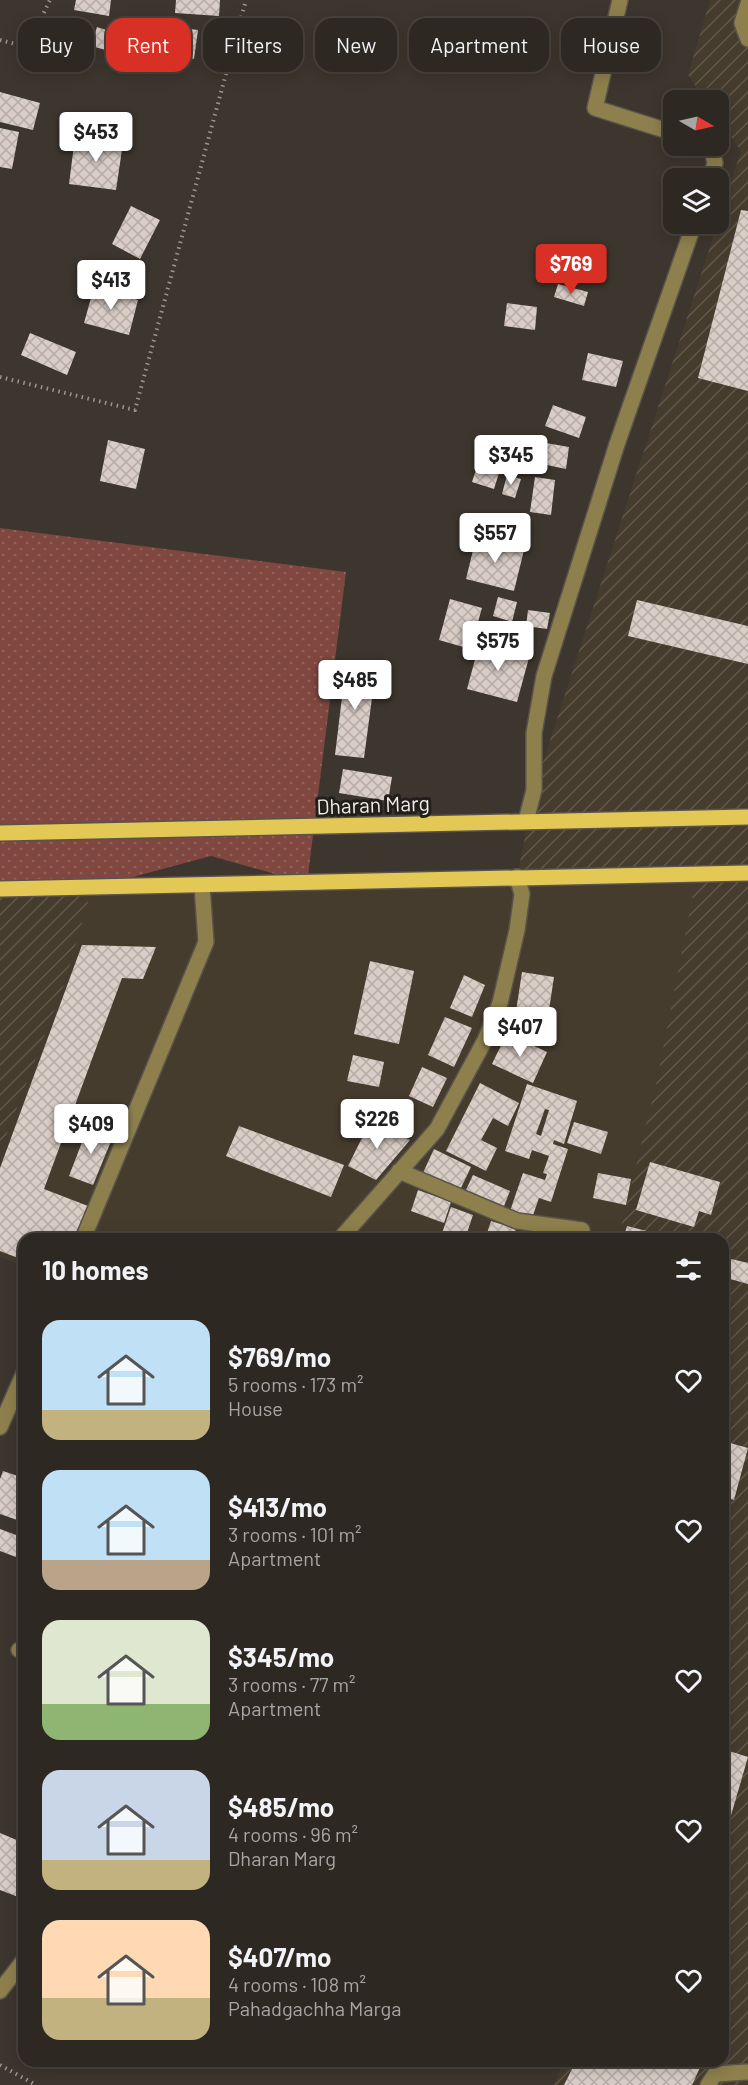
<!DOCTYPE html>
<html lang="en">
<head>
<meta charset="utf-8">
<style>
  body { margin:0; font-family:Barlow,sans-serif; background:#3a342f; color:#f1f3f6; height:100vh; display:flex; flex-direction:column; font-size:22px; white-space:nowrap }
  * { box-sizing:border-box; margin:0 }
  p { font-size:20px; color:#a7a6a5 }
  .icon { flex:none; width:33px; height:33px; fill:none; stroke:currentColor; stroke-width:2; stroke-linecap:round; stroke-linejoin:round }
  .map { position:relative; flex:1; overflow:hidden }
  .panel { position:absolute; left:18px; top:1233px; width:711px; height:834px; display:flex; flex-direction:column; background:#2e2822; border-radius:18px; box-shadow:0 3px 15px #0003,0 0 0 2px #494440 }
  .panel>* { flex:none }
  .hud { position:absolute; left:18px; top:18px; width:712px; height:54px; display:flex; gap:12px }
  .needle { width:39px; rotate:99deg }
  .fabs { position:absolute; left:663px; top:90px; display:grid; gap:12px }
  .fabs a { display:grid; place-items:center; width:66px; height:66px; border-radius:12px; background:#2e2822; box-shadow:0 3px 15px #0003,0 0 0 2px #494440; font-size:30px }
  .price { position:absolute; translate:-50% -51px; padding:0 14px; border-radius:6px; background:#fff; color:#222; font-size:20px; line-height:39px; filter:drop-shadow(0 2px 3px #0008) }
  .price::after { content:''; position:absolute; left:50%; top:36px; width:18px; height:14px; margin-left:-9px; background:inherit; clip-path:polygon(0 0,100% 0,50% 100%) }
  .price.current { background:#d93025; color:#fff }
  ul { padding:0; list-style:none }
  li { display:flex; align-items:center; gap:18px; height:150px; padding:0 24px }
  li span { display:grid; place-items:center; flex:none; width:168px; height:120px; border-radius:18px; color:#555 }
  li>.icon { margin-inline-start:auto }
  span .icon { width:72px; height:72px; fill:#fffc; stroke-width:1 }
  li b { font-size:26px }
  h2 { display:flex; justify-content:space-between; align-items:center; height:72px; padding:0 24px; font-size:26px }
  .tag { padding:0 21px; border-radius:18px; background:#2e2822; box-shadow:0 3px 15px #0003,0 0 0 2px #494440; font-size:21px; line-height:54px }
  .tag.current { background:#d93025; color:#fff }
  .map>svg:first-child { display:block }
  .built { fill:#463c2e }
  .industrial { fill:url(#industrial-furrows) }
  .grass { fill:url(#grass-dots) }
  .building { fill:url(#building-cross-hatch); fill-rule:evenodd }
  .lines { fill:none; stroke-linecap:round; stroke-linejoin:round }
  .minor-casing { stroke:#59534b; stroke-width:18 }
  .major-casing { stroke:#59534b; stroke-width:18 }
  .path { stroke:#9b958f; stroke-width:4; stroke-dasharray:1.5 4.5; stroke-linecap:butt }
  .minor { stroke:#8d804d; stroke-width:15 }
  .major { stroke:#e4c856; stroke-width:15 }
  .labels { text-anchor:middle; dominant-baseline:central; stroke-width:6; stroke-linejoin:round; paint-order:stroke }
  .street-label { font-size:21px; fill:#efebe6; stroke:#211e1b }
</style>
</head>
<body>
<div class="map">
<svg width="748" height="2085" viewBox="0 0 748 2085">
  <defs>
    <pattern id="industrial-furrows" width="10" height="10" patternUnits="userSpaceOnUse" patternTransform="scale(1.5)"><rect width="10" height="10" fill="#463c2e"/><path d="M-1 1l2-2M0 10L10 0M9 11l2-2" fill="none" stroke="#61584c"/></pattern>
    <pattern id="grass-dots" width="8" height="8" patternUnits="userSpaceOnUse" patternTransform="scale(1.5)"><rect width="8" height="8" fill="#7f4740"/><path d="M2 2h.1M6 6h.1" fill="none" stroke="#91625c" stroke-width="1.8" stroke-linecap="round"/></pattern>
    <pattern id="building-cross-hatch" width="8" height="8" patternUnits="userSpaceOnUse" patternTransform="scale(1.5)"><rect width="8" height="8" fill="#d9cdc6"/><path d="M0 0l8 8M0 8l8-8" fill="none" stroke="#b5aba6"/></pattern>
  </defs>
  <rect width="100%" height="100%" fill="#3d362e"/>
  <path class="built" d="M698,874l-41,206 -39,159h-594v27l-24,-9v-105l65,-170 27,-94z"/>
  <path class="industrial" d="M710,0h38v2085h-194l9,-24h160v-822h-105l39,-159 40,-206 -180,3 17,-87 207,-639 -22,-31 -1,-20h-13l-17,-25z
    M92,888l-27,94 -65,170v-263z"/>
  <path class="grass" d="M0,528l346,44 -39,311 -96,-27 -119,32 -92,1z"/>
  <path class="building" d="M76,0h35l-2,16 -35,-6z
    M176,0h44l-1,16 -44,-3z
    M60,19l30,7 -10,37 -30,-8z
    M150,24l48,6 -4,29 -48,-6z
    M97,27l25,8 -5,18 -26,-7z
    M0,92l40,11 -7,27 -33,-8z
    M0,128l19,4 -7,37 -12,-2z
    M75,137l48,6 -7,47 -47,-6z
    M131,206l29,14 -20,39 -28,-15z
    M741,210l7,1v180l-50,-13z
    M568,245l27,8 -7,21 -26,-9z
    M558,284l30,8 -4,14 -30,-9z
    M94,287l44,13 -9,35 -45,-12z
    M507,303l30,4 -2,23 -31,-4z
    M30,333l46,19 -9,23 -46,-20z
    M588,353l35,8 -7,26 -34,-7z
    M553,405l33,12 -7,21 -34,-12z
    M108,440l37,9 -9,40 -36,-8z
    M546,443l23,4 -3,22 -24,-5z
    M483,448l22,6 -11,35 -22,-7z
    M507,475l14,4 -6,19 -13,-4z
    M535,477l20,3 -4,35 -21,-3z
    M476,538l48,12 -10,41 -48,-12z
    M498,597l19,5 -5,20 -19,-6z
    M450,599l32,9 -12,41 -31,-9z
    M637,600l111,26v38l-120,-28z
    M528,610l22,3 -3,16 -21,-3z
    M480,641l50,13 -13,48 -50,-13z
    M346,664l30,4 -12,90 -29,-3z
    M343,769l49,8 -4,24 -49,-8z
    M82,945l74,2 -13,32 -21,-1 -78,211 44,17 -12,33h-38l-12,-4 -8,23 -18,-7v-83z
    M370,961l44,10 -15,73 -45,-10z
    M522,972l32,5 -9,59 -32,-5z
    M464,975l21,10 -13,32 -22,-9z
    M445,1017l27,11 -18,39 -26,-12z
    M507,1033l40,19 -14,31 -41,-19z
    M353,1055l31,7 -5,25 -32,-6z
    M422,1067l25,11 -14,29 -24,-11z
    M480,1083l39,20 -11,23 -15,-8 -12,22 16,8 -11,23 -40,-20z
    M527,1084l50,17 -13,43 -10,-4 -1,4 15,5 -17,53 -12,-4 -7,20 -22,-7 13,-38 22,7 2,-6 -4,-1 6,-17 -17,-6 -3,9 -24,-8zM545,1109l4,1 -8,26 -5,-2z
    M371,1120l39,20 -34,40 -28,-14z
    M574,1122l34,10 -7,22 -34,-11z
    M89,1124l25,10 -21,51 -24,-9z
    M239,1126l105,39 -13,32 -105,-41z
    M434,1149l37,18 -12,25 -37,-17z
    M650,1162l70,20 -9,33 -12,-4 -5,16 -58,-17z
    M598,1173l33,6 -5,26 -33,-7z
    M473,1175l37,16 -8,20 -38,-17z
    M418,1190l33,12 -7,21 -33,-12z
    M451,1207l22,8 -8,24h-25z
    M491,1221l25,8 -4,10h-27z
    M627,1226l47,12v1h-51z
    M723,1257l25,6v21l-25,-7z
    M723,1441l25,7 -14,52 -11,-3z
    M3,1471l21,7 -1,44 -23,-8v-35z
    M0,1529l24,9v22l-24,-9z
    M723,1749l25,8 -18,62 -7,-3z
    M0,1833l24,10v47l-3,8 -21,-8z
    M576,2061h127l-11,24h-128z"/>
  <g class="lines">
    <g class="minor-casing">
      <path id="minor" d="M620,0l-25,108 79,25
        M748,4l-6,19 6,16
        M710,178l5,-15 -4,-17
        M526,821l8,-31v-57l10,-57 73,-232 77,-220
        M399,1171l118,50 65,9
        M83,1239l123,-297 -4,-56
        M340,1239l97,-110 48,-89 15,-37 17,-73 5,-36 -5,-17
        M0,1427l24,-54
        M19,1650l5,2
        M0,1991l24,-31
        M708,2085l7,-11 33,-2"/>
    </g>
    <g class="major-casing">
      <path id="major" d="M0,833l748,-16
        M0,889l748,-16"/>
    </g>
    <path class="path" d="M0,40l27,7 23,-47
      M0,377l135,33 111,-410
      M0,2065l36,20"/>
    <use href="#minor" class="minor"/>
    <use href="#major" class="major"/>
  </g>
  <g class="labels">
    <g class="street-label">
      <text transform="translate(373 804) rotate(-2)">Dharan Marg</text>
    </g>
  </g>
</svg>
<div class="fabs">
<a><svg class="needle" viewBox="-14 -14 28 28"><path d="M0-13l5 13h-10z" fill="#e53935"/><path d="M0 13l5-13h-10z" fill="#a7a6a5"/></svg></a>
<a><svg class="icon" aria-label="layers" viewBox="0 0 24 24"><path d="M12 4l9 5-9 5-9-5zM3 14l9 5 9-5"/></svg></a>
</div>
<b class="price" style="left:96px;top:163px">$453</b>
<b class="price current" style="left:571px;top:295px">$769</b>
<b class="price" style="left:111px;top:311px">$413</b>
<b class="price" style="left:511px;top:486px">$345</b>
<b class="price" style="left:495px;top:564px">$557</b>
<b class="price" style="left:498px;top:672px">$575</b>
<b class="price" style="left:355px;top:711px">$485</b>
<b class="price" style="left:520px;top:1058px">$407</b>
<b class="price" style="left:377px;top:1150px">$226</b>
<b class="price" style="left:91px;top:1155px">$409</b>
<div class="hud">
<a class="tag">Buy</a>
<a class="tag current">Rent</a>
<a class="tag">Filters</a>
<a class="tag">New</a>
<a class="tag">Apartment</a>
<a class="tag">House</a>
</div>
<section class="panel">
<h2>10 homes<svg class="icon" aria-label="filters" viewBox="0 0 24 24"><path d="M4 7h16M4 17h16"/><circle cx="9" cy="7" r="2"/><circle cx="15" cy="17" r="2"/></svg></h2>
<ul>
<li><span style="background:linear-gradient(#bfe0f5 75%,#c2b280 0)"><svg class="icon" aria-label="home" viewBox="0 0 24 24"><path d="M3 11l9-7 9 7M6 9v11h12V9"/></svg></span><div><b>$769/mo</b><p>5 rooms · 173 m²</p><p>House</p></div><svg class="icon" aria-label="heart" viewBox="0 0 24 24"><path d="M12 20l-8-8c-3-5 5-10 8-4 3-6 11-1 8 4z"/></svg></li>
<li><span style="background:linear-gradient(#bfe0f5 75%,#b9a48a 0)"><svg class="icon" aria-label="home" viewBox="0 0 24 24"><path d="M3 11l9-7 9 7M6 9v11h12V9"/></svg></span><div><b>$413/mo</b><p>3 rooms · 101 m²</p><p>Apartment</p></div><svg class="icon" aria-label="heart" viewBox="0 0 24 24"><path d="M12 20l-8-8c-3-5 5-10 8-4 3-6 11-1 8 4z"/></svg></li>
<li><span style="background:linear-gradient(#dfe7d0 70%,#8fb573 0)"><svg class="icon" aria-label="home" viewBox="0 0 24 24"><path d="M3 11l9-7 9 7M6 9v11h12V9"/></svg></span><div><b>$345/mo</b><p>3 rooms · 77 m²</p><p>Apartment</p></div><svg class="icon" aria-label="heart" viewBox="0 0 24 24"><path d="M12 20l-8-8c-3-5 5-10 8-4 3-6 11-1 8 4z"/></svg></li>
<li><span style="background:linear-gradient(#c9d6e8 75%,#c2b280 0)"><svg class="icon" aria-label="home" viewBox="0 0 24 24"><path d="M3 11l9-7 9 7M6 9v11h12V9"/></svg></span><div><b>$485/mo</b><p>4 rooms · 96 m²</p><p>Dharan Marg</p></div><svg class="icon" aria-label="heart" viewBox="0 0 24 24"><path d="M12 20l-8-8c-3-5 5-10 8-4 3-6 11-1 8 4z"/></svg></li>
<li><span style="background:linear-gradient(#ffd9b3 65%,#c2b280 0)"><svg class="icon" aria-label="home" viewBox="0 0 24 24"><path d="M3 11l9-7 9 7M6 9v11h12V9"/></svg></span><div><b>$407/mo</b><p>4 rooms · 108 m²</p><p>Pahadgachha Marga</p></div><svg class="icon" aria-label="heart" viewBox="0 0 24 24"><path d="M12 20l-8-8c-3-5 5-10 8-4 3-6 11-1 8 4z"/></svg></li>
</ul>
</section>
</div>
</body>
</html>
